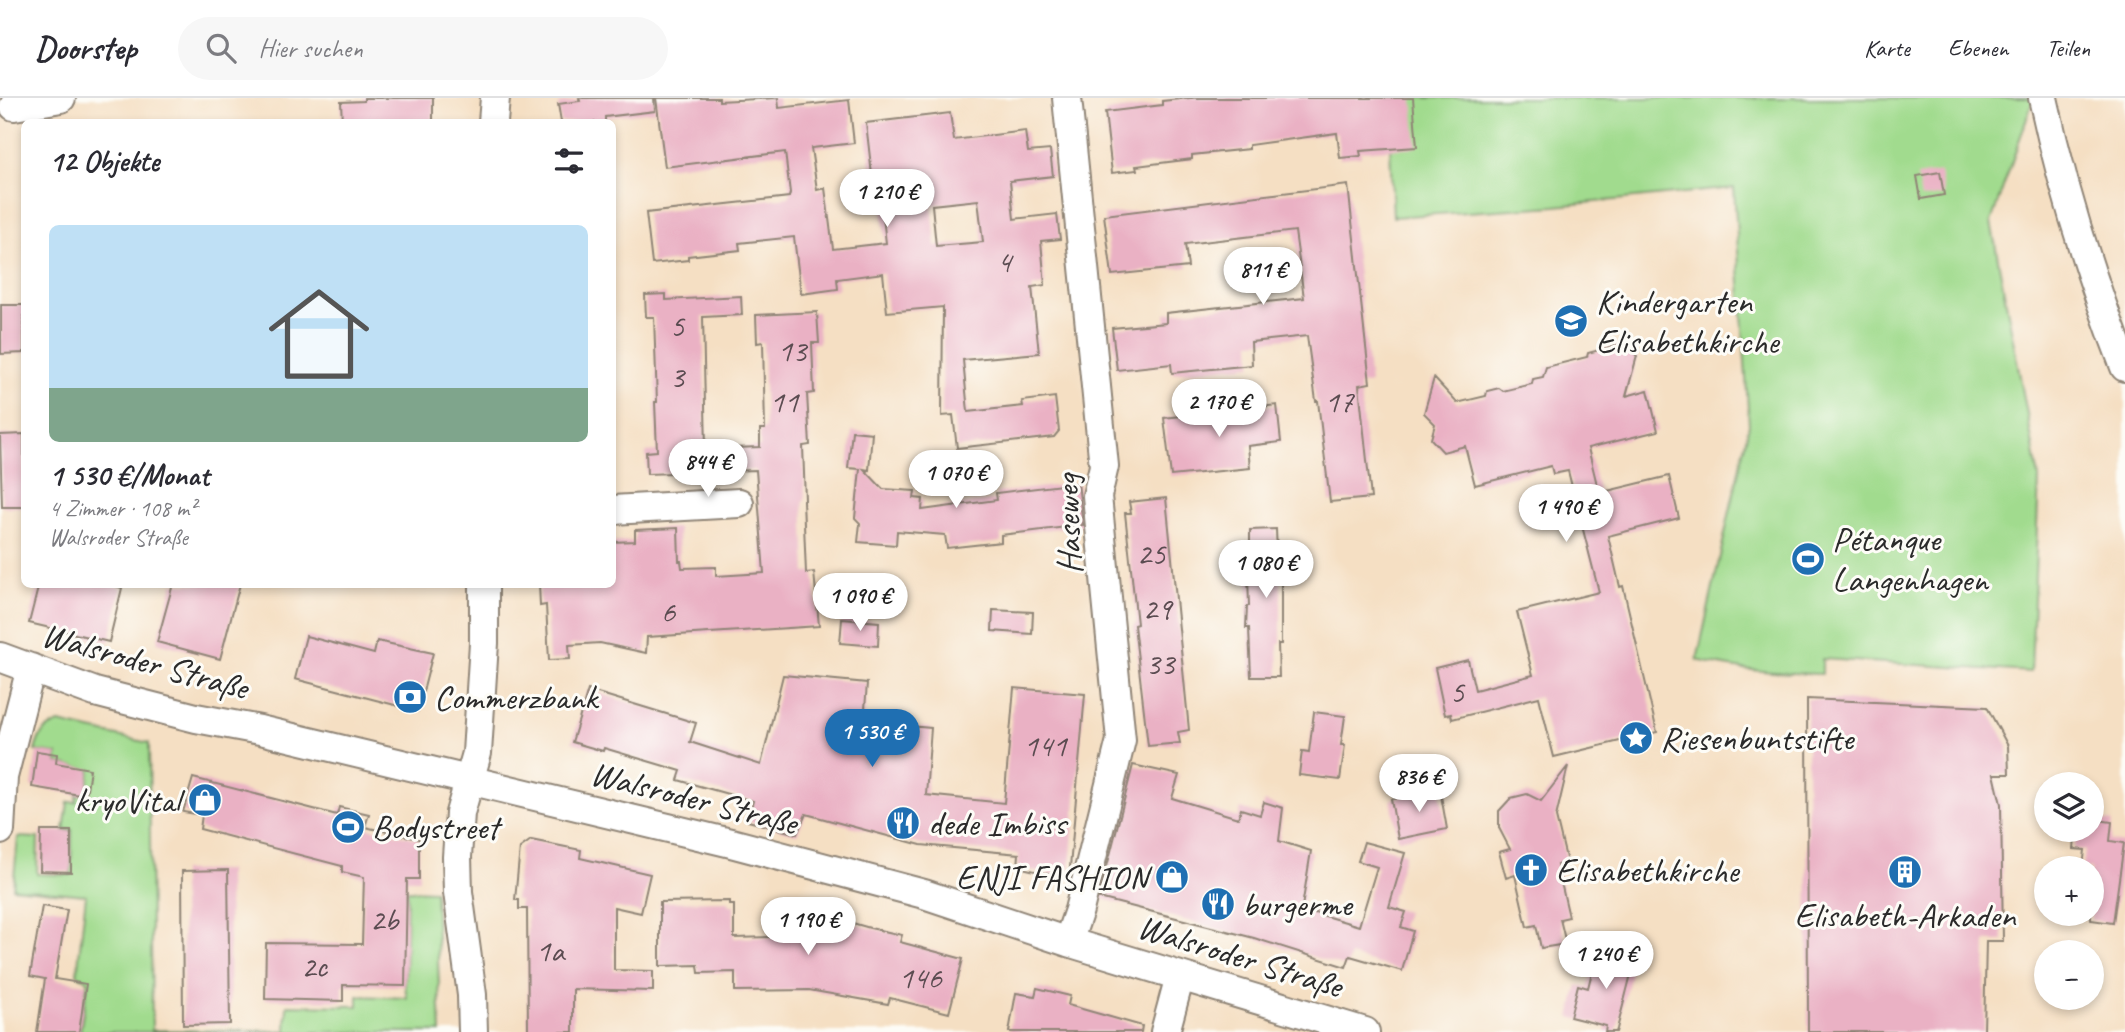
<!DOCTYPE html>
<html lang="de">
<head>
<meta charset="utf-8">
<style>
  body { margin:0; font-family:Caveat,sans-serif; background:#f7f7f7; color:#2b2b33; height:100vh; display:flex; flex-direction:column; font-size:26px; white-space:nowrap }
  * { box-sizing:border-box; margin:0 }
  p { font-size:23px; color:#7c7c81 }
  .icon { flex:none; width:38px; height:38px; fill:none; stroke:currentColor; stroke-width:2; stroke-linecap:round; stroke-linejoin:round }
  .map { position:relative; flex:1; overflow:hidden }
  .panel { position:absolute; left:21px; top:21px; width:595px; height:469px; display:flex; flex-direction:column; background:#fff; border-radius:10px; box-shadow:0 4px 10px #0003 }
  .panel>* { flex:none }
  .buttons { position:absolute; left:2034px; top:674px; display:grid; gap:14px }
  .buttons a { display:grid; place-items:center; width:70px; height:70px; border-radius:50%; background:#fff; box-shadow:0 4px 10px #0003; font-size:35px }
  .price { position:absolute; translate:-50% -60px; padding:0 16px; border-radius:24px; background:#fff; color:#222; font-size:23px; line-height:46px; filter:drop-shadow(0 2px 4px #0008) }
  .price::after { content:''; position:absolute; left:50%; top:42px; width:21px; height:16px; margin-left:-10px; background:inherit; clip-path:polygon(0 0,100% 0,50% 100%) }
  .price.active { background:#1f6fb2; color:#fff }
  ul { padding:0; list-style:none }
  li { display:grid; align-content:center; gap:14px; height:371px; padding:0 28px }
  li span { display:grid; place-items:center; height:217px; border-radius:10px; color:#555 }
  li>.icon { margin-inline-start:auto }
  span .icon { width:126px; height:126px; fill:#fffc; stroke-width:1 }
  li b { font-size:30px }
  h2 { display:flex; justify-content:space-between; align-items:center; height:84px; padding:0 28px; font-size:30px }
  header { display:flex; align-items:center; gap:42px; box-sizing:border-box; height:98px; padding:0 35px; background:#fff; border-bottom:2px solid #e1e1e2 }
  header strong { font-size:33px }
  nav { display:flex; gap:38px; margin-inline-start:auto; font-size:24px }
  .search { width:490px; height:63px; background:#f7f7f7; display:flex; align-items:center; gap:18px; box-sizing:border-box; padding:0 24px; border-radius:38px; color:#7c7c81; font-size:26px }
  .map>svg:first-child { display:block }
  .green { fill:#a1db8e; stroke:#66835c; stroke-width:2 }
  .building { fill:#eab1c4; fill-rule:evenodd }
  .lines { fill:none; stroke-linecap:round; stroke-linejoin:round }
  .minor-casing { stroke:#908577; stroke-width:32 }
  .minor { stroke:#fff; stroke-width:28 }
  .labels { text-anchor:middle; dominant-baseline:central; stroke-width:6; stroke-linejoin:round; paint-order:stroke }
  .number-label { font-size:32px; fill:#5b4c51 }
  .poi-label { font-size:35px; fill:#2b2b2b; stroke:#fdfcf7; text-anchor:start }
  .street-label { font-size:35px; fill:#2b2b2b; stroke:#fdfcf7 }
</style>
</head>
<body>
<header>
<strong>Doorstep</strong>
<div class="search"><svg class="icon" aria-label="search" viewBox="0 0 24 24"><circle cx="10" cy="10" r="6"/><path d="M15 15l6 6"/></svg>Hier suchen</div>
<nav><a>Karte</a><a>Ebenen</a><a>Teilen</a></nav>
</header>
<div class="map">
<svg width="2125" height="934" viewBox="0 0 2125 934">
  <rect width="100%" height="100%" fill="#fdfcf7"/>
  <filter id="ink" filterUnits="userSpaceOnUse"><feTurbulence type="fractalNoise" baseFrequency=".0143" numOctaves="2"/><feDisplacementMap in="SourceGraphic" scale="14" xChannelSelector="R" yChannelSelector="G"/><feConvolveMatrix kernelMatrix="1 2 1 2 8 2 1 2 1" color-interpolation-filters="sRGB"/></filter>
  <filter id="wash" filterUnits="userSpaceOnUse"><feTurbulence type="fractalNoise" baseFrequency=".00686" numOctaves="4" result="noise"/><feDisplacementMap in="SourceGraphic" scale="28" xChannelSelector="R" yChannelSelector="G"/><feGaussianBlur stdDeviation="1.57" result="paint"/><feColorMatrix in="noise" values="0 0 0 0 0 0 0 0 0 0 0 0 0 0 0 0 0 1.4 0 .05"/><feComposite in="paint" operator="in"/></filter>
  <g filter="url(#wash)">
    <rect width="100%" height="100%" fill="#f5dfc3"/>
    <path class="green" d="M1388,0h646l-43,124 48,256 -8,194 -209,-13v15c-43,-1 -84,-3 -125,-14l52,-235 -15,-237 -179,18 -162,11z
      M59,625l90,20 3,287 134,1 1,-26 71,1v-10l49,2 -2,-12 2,-96 28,1 6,141h-361l8,-51 -11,-7 9,-79 -73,-7 5,-51 20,1 -1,36 34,1 1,-45h-8l4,-28h8l1,-7 9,1 4,-26 -34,-7 1,-9 -22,-3c4,-16 8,-22 24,-28z"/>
    <g id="blocks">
      <path class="building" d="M364,0h69v24h-91l-1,-20 23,-1z
        M579,0h75l1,13 -50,6v5h-44l-3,-18 22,-3z
        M656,0h63v3l59,-3 1,10 70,-8 5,43 -43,5 6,42 8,-2 8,61 53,-6 -5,-43 -6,1 -9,-78 84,-10 4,27 71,-9 3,21 22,-2 3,26 -43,5 4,38 43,-5 3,25 -19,2 4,44 -13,2 7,66 -76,7 5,52 55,-6 -1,-5 33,-4 4,34 -5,6 -97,11 -4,-33 -11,1 1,-109 -56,5 -4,-39 -46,6 1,10 -37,5 -7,-57 -55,6 1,7 -52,6v4l-36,4 -6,-51 143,-16 1,-4 -5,-41 -120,15zM978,102l5,42 -47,4 -4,-41z
        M1190,0h223l4,49 -57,4 1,5 -21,2 -3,-25 -88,12v4l-57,6v4l-56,7 1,4 -25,3 -7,-61 57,-7v-4z
        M1940,74l4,23 -23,4 -4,-23z
        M1348,87l22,198 -11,2 12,113 -41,4 -12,-101h-2l-9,-65 -56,6 1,23 -80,8 -1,-9 -54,6 -5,-42 54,-5v-10l138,-15 -9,-67 -110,13 3,23 -76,8 -8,-60z
        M666,196v6l75,-4 1,19 -39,2 3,132 54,-2v-18h5l-2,-87 -6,1 -1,-28 61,-3 2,31h-7l2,50 -7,1 3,51 -7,1 2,54h-2l3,73 8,-1 5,54 -172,11 -1,16 -46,-10 -31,2 1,14 -21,1 -3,-55 -6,1 -1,-22h73v-42l23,-1v-11l43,-2 1,33h2l1,7 34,-1v9l48,-3 -8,-103 -109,4 -1,-22 11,-1 -2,-49h2l-3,-85h-8l-1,-22z
        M1,207h23v48l-23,1z
        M1625,245l12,13 -11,40 22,-6 10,41 -70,17 11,45 70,-17 10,42 -71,18 12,51 3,-1 34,146 -103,25 -15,-60 -87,22 -1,-5 -6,1 -10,-47 33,-8 7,30 58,-15 -16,-63 82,-20 -31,-121 -15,3 -2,-8 -76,19 -10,-39 -22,6 -12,-13 4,-15 -11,-11 10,-35 23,25 29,-7 1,-5 12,-3 4,3 29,-7 1,-5 10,-2 3,-10 41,-10 1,-4z
        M1277,307l4,37 -33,4 2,22 -79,8 -7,-58z
        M852,333l20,2 -3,37 -5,-1 19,20 32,2 -1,7 9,1 -1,11 75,-10 -1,-7 82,-10 5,42 -82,10v7l-54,6 -2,-13 -48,-4 -1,14 -38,-3 2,-19 -5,-5 5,-49 -12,-1z
        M24,336v73h-22l-2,-72z
        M1166,400l23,232 -11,2 2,11 -32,3 -14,-121 3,-1 -12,-111h6l-2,-11z
        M1276,431l1,25 20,-1 1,25 -17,1v65h-3l1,33h-28l-2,-49h-3l1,-22h2l-2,-61h3v-15z
        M39,486h70l13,4 -13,54 -80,-19z
        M173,486h67l-20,75 -63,-17z
        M993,512l40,2 -1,22 -40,-3z
        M842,521l37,3 -1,24 -38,-3z
        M306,538l68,18 3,-13 56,12 -15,58 -123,-32z
        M783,577l84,8 -3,39 67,6 -5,67 78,8 10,-115 71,6 -16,185 -51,-12 1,-13 -98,-9 -115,-31 -9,20 -49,-13 5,-20 -75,-21 3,-9 -77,-23 -1,3 -31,-9 16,-52 108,33 -6,19 71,23z
        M1807,601l180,8 21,39 1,28h-15l7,30 2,137h-17l-2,91h-176z
        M1314,614l31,4 -4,29h4l-5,35 -41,-5 3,-24 7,1z
        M37,653l20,3 -1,9 34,6 -4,27 -54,-9z
        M1133,667l46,10 -7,23 66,20 3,-9 19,6 4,-13 19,6 -4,33 32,10 -9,56 14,3 -1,3 44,13 18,-59 -19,-6 6,-19 41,11 -16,54 17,5 -5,15 12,4 -11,40 -52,-15 -4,11 -92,-29 -155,-40z
        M1568,668l-12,51 11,45 -10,3 12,52 -9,2 6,25 -25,4 -5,-23 -9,2 -12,-52 -9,3 -7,-26 11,-3 -11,-21v-17l12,-13 16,-4 14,7z
        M193,680l144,37 2,-8 30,7 -4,13 54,12v40h-12l-2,107 -62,-1v16l-78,-2 1,-56 96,1 2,-67 -22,-5v-6l-142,-37 2,-14 -19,-3z
        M1440,692l7,39 -49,10 -7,-40z
        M2091,721l21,3 -2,19 14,2 -11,80 -22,-3v-52h-8l2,-18 -11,-1 2,-19h15z
        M41,733h30v41l-31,-1z
        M531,742l50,10 -1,8 70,16 -9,39 -27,-6v63l39,1v20l-80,-2v43h-45l-1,-123h-8v-9h-4l5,-52z
        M228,772l2,154 -47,1 -1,-154z
        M729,803v4h5v33l68,-2 -2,-28 70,20 32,7 -2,7 63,17 -14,54 -59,-15 -2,6 -79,-14 -74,1v-19l-36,1 -1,-8 -38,1v-64z
        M42,808l25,4 -12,69 31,5 -7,48h-42l8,-53 -15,-3z
        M1612,843l21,2 -3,35 -13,51 -1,3h-11l1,-6 -36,-9 8,-32 10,3 4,-16 17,4z
        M1037,890l33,8 -2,9 74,21 -1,6h-132l7,-39 19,3z"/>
    </g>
  </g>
  <g filter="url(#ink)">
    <use href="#blocks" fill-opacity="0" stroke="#908577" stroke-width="2"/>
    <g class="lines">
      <g class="minor-casing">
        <path id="minor" d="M1067,0l37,368 -7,30 24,244 -42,170 -11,32
          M2043,0c20,93 48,181 82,269
          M14,8l47,-8
          M493,24l2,-24
          M612,412l127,-7
          M0,559l95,35 101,26 64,12 471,113 193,51 144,48 297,90
          M0,732l3,-53 28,-109
          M473,934l-1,-37 -14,-103 -1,-35 3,-44 17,-60 7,-110v-59
          M1165,934l15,-56"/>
      </g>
      <use href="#minor" class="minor"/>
    </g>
  </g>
  <defs>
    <g id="school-disc" transform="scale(1.75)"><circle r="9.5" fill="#1f6fb2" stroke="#fdfcf7"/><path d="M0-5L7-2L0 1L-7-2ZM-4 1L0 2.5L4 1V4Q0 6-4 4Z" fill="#fff"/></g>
    <g id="stadium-disc" transform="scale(1.75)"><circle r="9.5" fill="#1f6fb2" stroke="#fdfcf7"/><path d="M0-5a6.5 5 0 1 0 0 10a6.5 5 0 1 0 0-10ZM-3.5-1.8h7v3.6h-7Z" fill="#fff"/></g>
    <g id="bank-disc" transform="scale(1.75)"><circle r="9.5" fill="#1f6fb2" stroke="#fdfcf7"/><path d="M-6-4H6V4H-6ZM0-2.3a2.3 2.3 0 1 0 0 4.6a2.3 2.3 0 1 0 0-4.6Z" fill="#fff"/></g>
    <g id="sight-disc" transform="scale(1.75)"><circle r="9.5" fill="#1f6fb2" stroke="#fdfcf7"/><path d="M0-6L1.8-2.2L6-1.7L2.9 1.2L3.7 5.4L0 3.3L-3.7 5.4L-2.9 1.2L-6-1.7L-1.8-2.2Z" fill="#fff"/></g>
    <g id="shop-disc" transform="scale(1.75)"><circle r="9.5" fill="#1f6fb2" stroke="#fdfcf7"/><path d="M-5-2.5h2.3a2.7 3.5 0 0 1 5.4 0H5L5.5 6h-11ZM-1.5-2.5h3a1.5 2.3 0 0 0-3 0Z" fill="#fff"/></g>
    <g id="restaurant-disc" transform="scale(1.75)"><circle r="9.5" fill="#1f6fb2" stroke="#fdfcf7"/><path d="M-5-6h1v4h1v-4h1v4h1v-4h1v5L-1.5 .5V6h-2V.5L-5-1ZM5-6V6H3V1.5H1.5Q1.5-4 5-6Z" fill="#fff"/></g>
    <g id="church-disc" transform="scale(1.75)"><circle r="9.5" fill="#1f6fb2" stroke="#fdfcf7"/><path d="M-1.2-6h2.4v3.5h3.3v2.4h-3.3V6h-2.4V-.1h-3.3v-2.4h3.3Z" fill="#fff"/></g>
    <g id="building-disc" transform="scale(1.75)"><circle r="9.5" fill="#1f6fb2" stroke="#fdfcf7"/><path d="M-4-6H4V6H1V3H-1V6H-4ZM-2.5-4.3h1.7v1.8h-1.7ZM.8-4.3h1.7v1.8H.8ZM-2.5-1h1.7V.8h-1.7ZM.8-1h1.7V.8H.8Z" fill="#fff"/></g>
  </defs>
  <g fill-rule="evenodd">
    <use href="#school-disc" x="1571" y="223"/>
    <use href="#stadium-disc" x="1808" y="461"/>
    <use href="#bank-disc" x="410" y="599"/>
    <use href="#sight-disc" x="1636" y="640"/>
    <use href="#shop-disc" x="205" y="702"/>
    <use href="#restaurant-disc" x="903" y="725"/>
    <use href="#stadium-disc" x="348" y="729"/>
    <use href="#church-disc" x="1531" y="772"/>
    <use href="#building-disc" x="1905" y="774"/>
    <use href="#shop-disc" x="1172" y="779"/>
    <use href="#restaurant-disc" x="1218" y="806"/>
  </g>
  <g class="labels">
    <g class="number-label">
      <text x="1004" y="163">4</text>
      <text x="677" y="227">5</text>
      <text x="792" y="252">13</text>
      <text x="677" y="278">3</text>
      <text x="784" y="303">11</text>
      <text x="1339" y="303">17</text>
      <text x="1151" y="455">25</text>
      <text x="1157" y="510">29</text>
      <text x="668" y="513">6</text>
      <text x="1160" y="565">33</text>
      <text x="1457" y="593">5</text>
      <text x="1045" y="647">141</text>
      <text x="384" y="821">2b</text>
      <text x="550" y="852">1a</text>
      <text x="314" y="868">2c</text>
      <text x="920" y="879">146</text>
    </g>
    <g class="poi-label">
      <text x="1596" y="203">Kindergarten<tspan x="1596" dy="40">Elisabethkirche</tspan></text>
      <text x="1832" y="441">Pétanque<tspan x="1832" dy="40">Langenhagen</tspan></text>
      <text x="434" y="599">Commerzbank</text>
      <text x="1660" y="640">Riesenbuntstifte</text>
      <text x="180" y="702" text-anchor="end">kryoVital</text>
      <text x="928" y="725">dede Imbiss</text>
      <text x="372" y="729">Bodystreet</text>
      <text x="1556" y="772">Elisabethkirche</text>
      <text x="1148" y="779" text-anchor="end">ENJI FASHION</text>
      <text x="1242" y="806">burgerme</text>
      <text x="1905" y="817" text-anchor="middle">Elisabeth-Arkaden</text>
    </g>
    <g class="street-label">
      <text transform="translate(1068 426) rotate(-92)">Haseweg</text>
      <text transform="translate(145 563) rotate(15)">Walsroder Straße</text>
      <text transform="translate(694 700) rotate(14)">Walsroder Straße</text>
      <text transform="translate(1240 858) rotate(17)">Walsroder Straße</text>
    </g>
  </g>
</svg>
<div class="buttons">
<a><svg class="icon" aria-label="layers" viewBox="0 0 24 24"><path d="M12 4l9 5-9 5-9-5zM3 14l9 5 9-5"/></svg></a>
<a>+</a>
<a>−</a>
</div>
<b class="price" style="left:887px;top:131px">1 210 €</b>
<b class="price" style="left:1263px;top:209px">811 €</b>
<b class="price" style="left:1219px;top:341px">2 170 €</b>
<b class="price" style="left:708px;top:401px">844 €</b>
<b class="price" style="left:956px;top:412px">1 070 €</b>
<b class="price" style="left:1566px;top:446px">1 490 €</b>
<b class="price" style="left:1266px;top:502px">1 080 €</b>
<b class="price" style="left:860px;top:535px">1 090 €</b>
<b class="price active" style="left:872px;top:671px">1 530 €</b>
<b class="price" style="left:1419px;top:716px">836 €</b>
<b class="price" style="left:808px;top:859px">1 190 €</b>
<b class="price" style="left:1606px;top:893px">1 240 €</b>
<section class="panel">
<h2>12 Objekte<svg class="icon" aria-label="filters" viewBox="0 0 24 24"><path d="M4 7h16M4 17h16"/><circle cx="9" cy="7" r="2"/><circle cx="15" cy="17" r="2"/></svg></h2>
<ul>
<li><span style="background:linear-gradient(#bfe0f5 75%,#7fa58c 0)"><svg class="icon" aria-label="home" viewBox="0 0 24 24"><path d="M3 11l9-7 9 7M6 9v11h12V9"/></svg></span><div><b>1 530 €/Monat</b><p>4 Zimmer · 108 m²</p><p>Walsroder Straße</p></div></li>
</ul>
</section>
</div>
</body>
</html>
